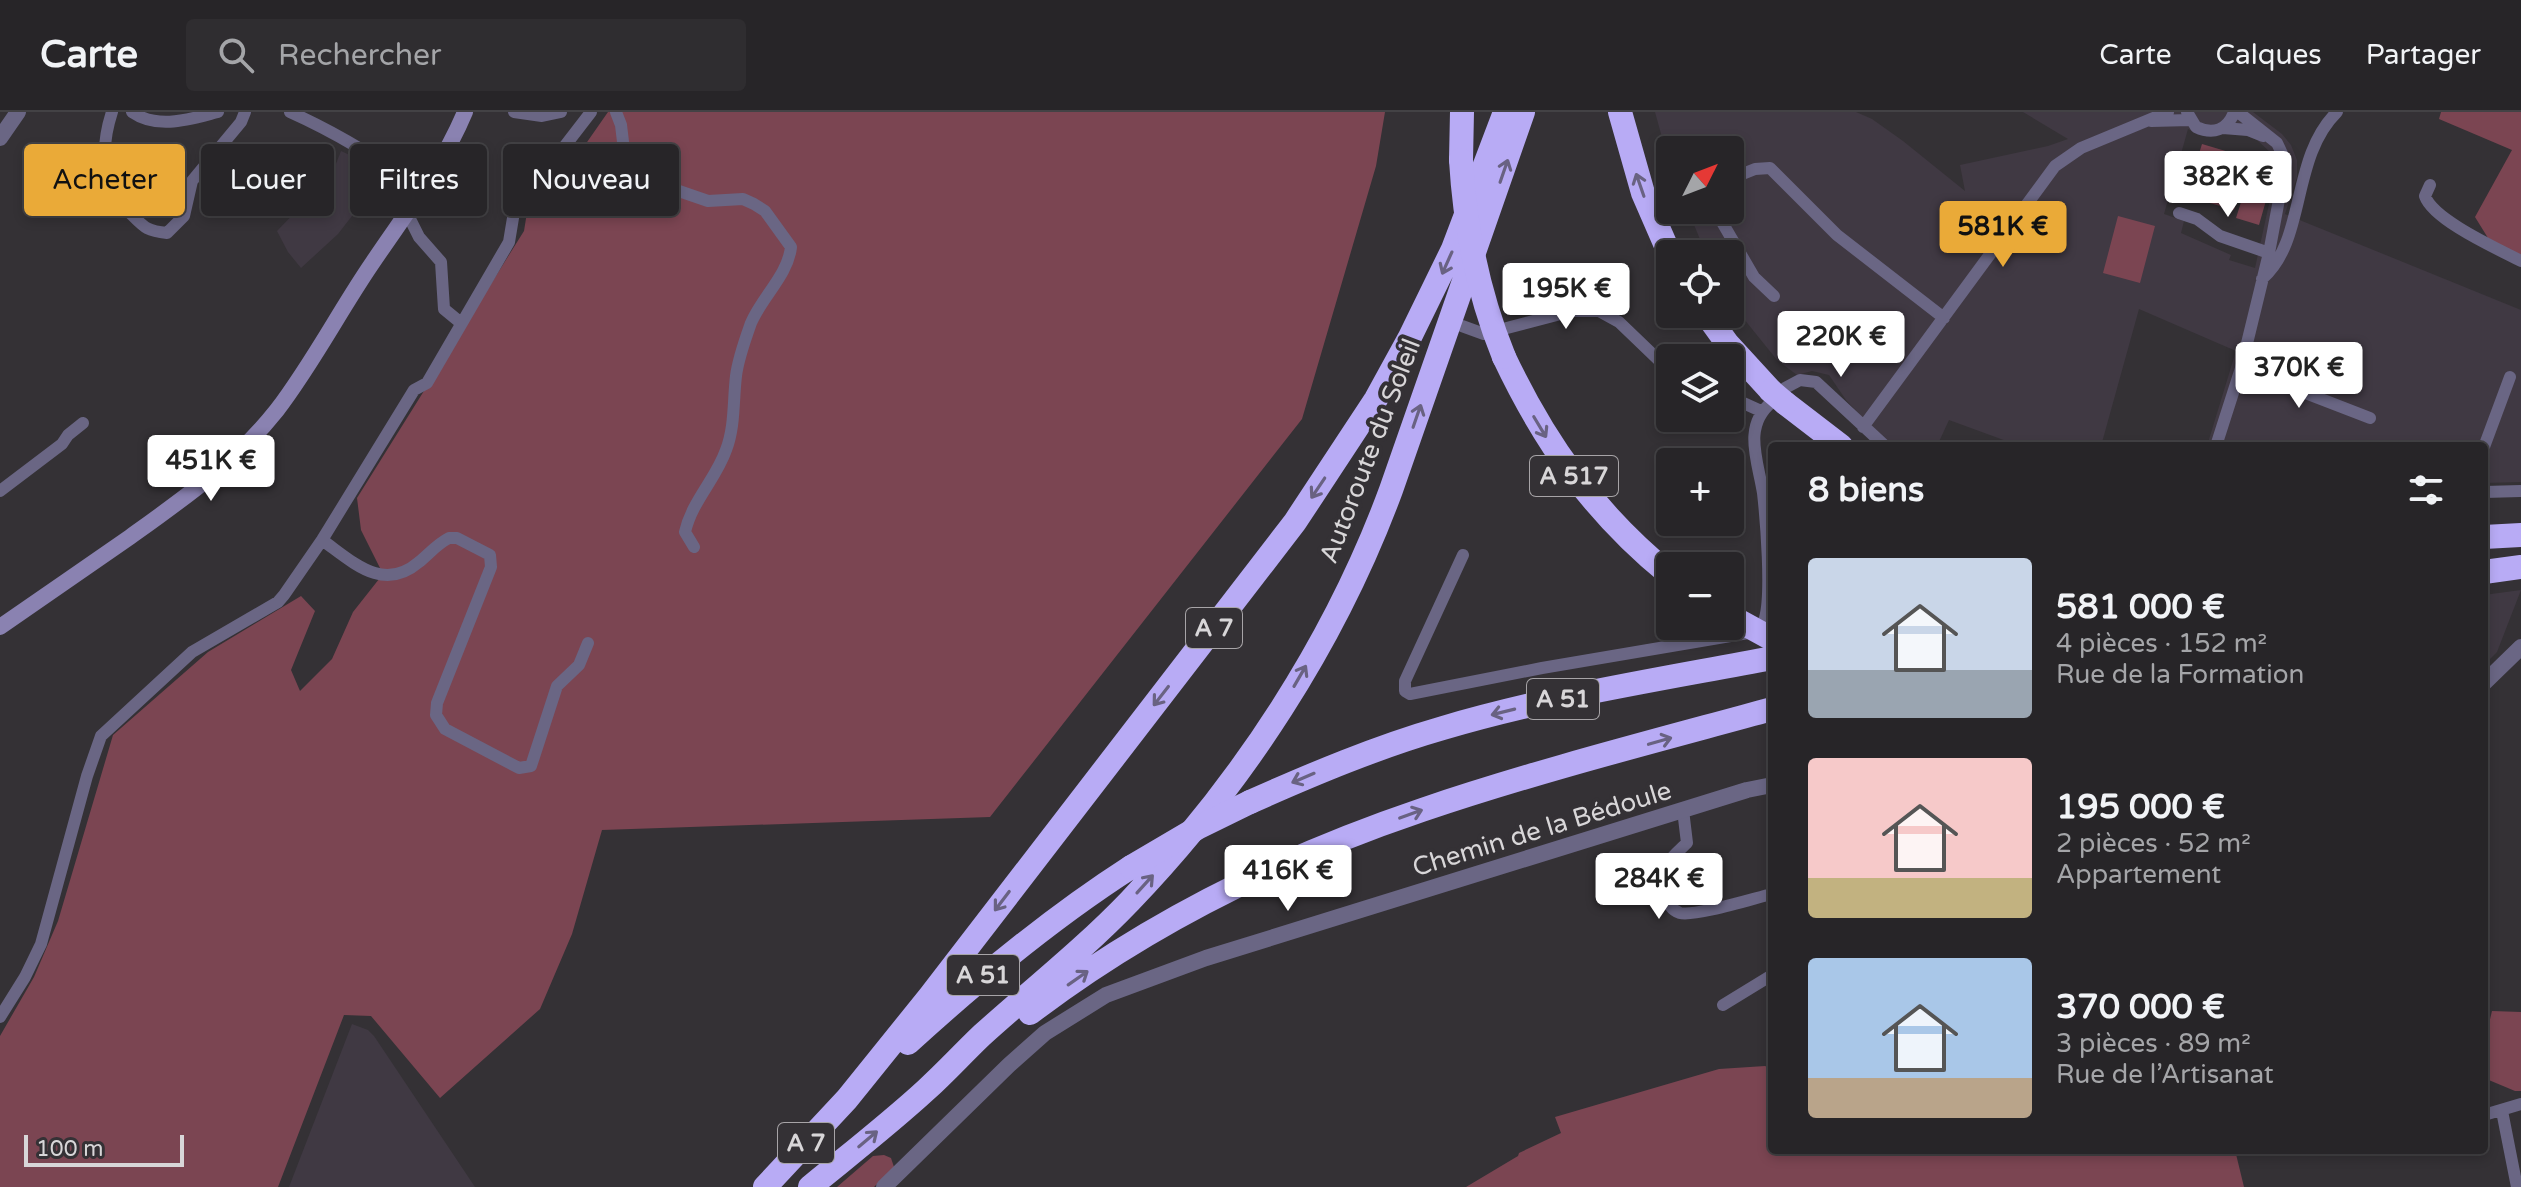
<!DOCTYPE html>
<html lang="fr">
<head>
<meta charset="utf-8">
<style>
  body { margin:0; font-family:"Varela Round",sans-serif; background:#2f2d30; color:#f1f3f6; height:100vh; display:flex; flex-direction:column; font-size:30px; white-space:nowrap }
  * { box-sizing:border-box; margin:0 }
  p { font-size:26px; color:#a4a5a8 }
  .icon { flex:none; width:44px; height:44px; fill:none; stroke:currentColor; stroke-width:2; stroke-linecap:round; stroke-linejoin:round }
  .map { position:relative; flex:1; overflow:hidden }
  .sheet { position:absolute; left:1768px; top:330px; width:720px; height:712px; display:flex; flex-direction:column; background:#272528; border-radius:8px; box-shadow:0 4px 12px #0003,0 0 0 2px #434245 }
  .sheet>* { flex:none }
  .top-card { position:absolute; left:24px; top:32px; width:760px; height:72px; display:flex; gap:16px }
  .needle { width:52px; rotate:48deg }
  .tools { position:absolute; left:1656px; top:24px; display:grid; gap:16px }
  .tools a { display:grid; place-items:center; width:88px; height:88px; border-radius:8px; background:#272528; box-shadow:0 4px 12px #0003,0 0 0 2px #434245; font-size:40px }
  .scale { position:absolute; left:24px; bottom:20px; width:160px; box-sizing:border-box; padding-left:8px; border:4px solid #d8d6d8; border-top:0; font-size:22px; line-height:28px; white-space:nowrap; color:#d8d6d8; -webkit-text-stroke:6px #343135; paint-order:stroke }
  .price { position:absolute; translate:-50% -68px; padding:0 18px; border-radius:8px; background:#fff; color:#222; font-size:26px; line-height:52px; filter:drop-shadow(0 2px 4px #0008) }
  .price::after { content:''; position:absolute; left:50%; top:48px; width:24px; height:18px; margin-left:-12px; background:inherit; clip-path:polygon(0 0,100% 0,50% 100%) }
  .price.active { background:#eaaa38; color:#111 }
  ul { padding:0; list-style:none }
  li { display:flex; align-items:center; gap:24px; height:200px; padding:0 40px }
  li span { display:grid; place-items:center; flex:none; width:224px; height:160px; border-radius:8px; color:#555 }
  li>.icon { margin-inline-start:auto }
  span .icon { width:96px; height:96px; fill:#fffc; stroke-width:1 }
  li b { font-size:34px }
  h2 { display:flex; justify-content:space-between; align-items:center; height:96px; padding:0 40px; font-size:34px }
  .pill { padding:0 28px; border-radius:8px; background:#272528; box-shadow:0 4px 12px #0003,0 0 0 2px #434245; font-size:28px; line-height:72px }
  .pill.active { background:#eaaa38; color:#111 }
  header { display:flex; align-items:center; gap:48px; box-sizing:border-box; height:112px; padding:0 40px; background:#272528; border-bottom:2px solid #434245 }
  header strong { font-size:38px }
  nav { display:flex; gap:44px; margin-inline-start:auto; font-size:28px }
  .search { width:560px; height:72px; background:#2f2d30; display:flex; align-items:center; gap:20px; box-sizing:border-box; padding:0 28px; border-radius:8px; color:#a4a5a8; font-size:30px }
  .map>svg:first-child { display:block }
  .built { fill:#403943; fill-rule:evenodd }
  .green { fill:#7b4552 }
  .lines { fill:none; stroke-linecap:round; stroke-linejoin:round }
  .minor { stroke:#6a6684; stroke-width:12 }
  .tertiary { stroke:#6a6684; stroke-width:16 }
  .secondary { stroke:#8a82b1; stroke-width:16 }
  .motorway { stroke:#b8abf5; stroke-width:24 }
  .motorway-bridge { stroke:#b8abf5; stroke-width:24 }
  .oneway { stroke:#696282 }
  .labels { text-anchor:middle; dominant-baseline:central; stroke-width:8; stroke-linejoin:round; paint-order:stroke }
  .shield { fill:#343135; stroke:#a7a4a7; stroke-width:2 }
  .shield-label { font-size:24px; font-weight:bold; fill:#d8d6d8 }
  .street-label { font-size:26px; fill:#d8d6d8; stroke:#343135 }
</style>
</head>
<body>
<header>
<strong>Carte</strong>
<div class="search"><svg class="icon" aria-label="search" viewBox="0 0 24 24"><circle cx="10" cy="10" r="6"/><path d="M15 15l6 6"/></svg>Rechercher</div>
<nav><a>Carte</a><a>Calques</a><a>Partager</a></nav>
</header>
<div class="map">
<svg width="2521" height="1075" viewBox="0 0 2521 1075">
  <rect width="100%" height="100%" fill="#343135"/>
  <path class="built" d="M1655,0h201l16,7 31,22 62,50 -5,-26 88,-19 20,-7 -45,-27h230l29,22 9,11 6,15v17l-12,37 236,96v172l-37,1v-37h-277l29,-95 -97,-42 -38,137h-81l-71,-26 -12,26h-42l-13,-8 -36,-38 -17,-25 -17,-4 -15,4 -20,-15 -33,-41 -14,-24v-41h-24l-18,-44h42v-60h-60v16zM2188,17l8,4 30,-1 21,4 10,4 14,13 5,19 -21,96 -26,-8 2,-5 -50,-22 3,-12 -20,-7z
    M341,39l45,21 -48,62 -37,34 -13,-16 -11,-21 55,-57z
    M2521,478l-24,62 -13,13v-70z
    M352,912l16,6 6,6 101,151h-186z"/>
  <path class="green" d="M608,0h777l-9,54 -74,253 -312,398 -388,13 -30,104 -32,75 -100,89 -69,-82 -27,-1 -66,172h-278v-151l34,-59 24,-56 55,-186 95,-83 93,-56 14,15 -24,59 9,21 32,-32 21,-47 30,-38 -22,-44 -4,-32 167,-267 4,-25 57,-61z
    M2441,0h80v145l-33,-19 -13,-21 37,-67 -73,-31z
    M2202,32l47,14 -15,52 -48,-14z
    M2247,71l22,7 -10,35 -23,-7z
    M2118,104l37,10 -15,57 -37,-10z
    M2492,899l29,1v79h-6l-31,-13v-34z
    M1765,954l7,3v81h463l9,37h-778l52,-31 1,-3 42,-20 -6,-16 164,-48z
    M884,1043l7,3 3,9 -20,20h-37l36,-31z"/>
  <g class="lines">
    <path class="minor" d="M112,0c-12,37 -11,72 18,101 14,14 16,18 37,20l17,-17 8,-35 49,-59 4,-10
      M132,0c26,18 58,7 86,0
      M290,0c47,21 91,48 132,78
      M514,0l28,4 19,-4
      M616,0l5,13 3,25 20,29 64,22 35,-2 11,5 11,7 26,36c-3,28 -29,50 -40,76 -6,17 -13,36 -15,53 -3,25 -1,51 -10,74 -10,29 -34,51 -41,82l9,15
      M2187,0l9,15c17,8 32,3 38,-15
      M2151,9l39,-1
      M2223,16l25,2 15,6
      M1730,67l25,-10 15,-1 67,67 107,83
      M2430,73l-5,11c8,24 73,53 96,65
      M1715,98l39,67 20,19
      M407,101l12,24 22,25 3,47 17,14
      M2179,101l18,6 23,17 49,17
      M2262,167c45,-39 28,-121 75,-167
      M1462,214l22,8 88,-23h27l20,11 51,49
      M2241,256l129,50
      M1785,276l15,-8 16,2 69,64
      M1730,285l31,14
      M1863,315l192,-261 26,-18 87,-36
      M2216,334l25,-78 28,-115 17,-91 -9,-19 -39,-31
      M2484,335l26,-70
      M0,379l62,-47 6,-9 15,-12
      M2484,380l37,-1
      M322,428c31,22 61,53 97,22 10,-8 18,-18 30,-24h8l33,17 1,12 -54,136 -1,12 9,14 74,39 12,-2 26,-80 22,-21 9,-22
      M1463,443l-58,126v10l5,3 132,-26 212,-36c6,-4 9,-7 11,-14 7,-25 1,-98 -2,-125 -5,-32 -21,-67 9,-91
      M1683,698l4,33c-17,16 -32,27 -22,52 3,8 6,15 15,18 14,4 75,-15 92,-19
      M1723,893l49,-30
      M0,905l25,-40 16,-33 46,-168 14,-40 91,-84 86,-50 6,-7 38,-55 92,-150 13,-7 82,-141 5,-30 77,-100
      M2502,999l15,76
      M2484,1003l37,-11"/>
    <path class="tertiary" d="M0,26l18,-26
      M2484,571l37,-36
      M884,1075l125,-122 36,-32 61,-38 100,-37 541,-168 25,-5"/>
    <path class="secondary" d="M0,515c43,-30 87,-60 130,-90 53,-38 106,-75 147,-127 36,-47 63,-100 96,-148 33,-49 69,-95 92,-150"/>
    <path class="motorway" d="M1620,0l23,81 27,62
      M1461,48l1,-48
      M1706,202l21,29 44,48
      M1504,245c41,87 91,157 166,218
      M1785,291l56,43
      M2484,425l37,-2
      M2484,460l37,-5
      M1250,690c63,-28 127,-55 193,-74 108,-32 219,-49 329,-70
      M1030,901c117,-89 253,-156 392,-203 115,-39 233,-69 350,-101
      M908,931c71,-65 142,-124 223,-176
      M765,1075l82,-88 83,-103 365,-474 81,-123 34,-62 43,-88 52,-137
      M810,1075c39,-32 79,-63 116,-97 20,-18 37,-37 56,-55 50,-45 102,-86 148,-134 112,-117 205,-259 261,-411l132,-378"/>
    <path class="motorway-bridge" d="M1461,48c4,69 17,133 43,197
      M1771,279l14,12
      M1730,504l42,23
      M1131,755l68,-40 51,-25"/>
  </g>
  <defs><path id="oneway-shaft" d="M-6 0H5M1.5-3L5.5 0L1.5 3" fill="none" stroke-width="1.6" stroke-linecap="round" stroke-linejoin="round" transform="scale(2)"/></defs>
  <g class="oneway">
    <use href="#oneway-shaft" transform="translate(1504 59) rotate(-71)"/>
    <use href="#oneway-shaft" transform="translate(1640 73) rotate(-109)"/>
    <use href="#oneway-shaft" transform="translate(1447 151) rotate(114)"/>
    <use href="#oneway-shaft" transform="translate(1417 304) rotate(-71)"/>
    <use href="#oneway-shaft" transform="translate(1540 315) rotate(59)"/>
    <use href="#oneway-shaft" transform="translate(1318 376) rotate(124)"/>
    <use href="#oneway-shaft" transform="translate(1300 564) rotate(-60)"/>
    <use href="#oneway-shaft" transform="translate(1161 584) rotate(128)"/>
    <use href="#oneway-shaft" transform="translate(1503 600) rotate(166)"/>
    <use href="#oneway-shaft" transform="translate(1660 629) rotate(-16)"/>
    <use href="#oneway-shaft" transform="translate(1303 666) rotate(157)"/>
    <use href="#oneway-shaft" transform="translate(1411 702) rotate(-20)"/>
    <use href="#oneway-shaft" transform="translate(1145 772) rotate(-48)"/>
    <use href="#oneway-shaft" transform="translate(1002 789) rotate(127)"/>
    <use href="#oneway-shaft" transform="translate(1078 866) rotate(-35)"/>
    <use href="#oneway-shaft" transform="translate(868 1027) rotate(-40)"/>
  </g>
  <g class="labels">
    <g class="shield">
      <rect x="1530" y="344" width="88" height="40" rx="6"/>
      <rect x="1186" y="496" width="56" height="40" rx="6"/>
      <rect x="1527" y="567" width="72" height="40" rx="6"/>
      <rect x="947" y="843" width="72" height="40" rx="6"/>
      <rect x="778" y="1011" width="56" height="40" rx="6"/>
    </g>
    <g class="shield-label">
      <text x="1574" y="364">A 517</text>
      <text x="1214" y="516">A 7</text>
      <text x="1563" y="587">A 51</text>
      <text x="983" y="863">A 51</text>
      <text x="806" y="1031">A 7</text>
    </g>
    <g class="street-label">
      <text transform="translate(1370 339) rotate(-69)">Autoroute du Soleil</text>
      <text transform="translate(1542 717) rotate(-17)">Chemin de la Bédoule</text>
    </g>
  </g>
</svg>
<div class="tools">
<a><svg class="needle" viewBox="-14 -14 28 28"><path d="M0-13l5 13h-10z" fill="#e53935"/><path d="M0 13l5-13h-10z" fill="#a4a5a8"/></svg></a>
<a><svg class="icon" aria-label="locate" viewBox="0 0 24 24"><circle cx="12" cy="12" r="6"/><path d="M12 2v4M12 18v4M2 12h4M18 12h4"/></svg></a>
<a><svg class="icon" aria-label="layers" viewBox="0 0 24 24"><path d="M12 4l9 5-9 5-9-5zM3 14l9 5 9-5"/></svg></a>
<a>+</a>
<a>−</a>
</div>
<div class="scale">100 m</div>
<b class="price" style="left:2228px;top:107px">382K €</b>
<b class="price active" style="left:2003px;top:157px">581K €</b>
<b class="price" style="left:1566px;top:219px">195K €</b>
<b class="price" style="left:1841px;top:267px">220K €</b>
<b class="price" style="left:2299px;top:298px">370K €</b>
<b class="price" style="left:211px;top:391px">451K €</b>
<b class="price" style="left:1288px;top:801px">416K €</b>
<b class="price" style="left:1659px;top:809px">284K €</b>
<div class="top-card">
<a class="pill active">Acheter</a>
<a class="pill">Louer</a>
<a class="pill">Filtres</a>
<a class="pill">Nouveau</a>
</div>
<section class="sheet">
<h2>8 biens<svg class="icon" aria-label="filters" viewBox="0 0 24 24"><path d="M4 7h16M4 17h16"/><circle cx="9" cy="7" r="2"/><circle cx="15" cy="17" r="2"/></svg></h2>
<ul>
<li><span style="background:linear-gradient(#c9d6e8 70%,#9aa5b1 0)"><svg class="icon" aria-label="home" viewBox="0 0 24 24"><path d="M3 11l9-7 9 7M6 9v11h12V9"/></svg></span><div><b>581 000 €</b><p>4 pièces · 152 m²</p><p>Rue de la Formation</p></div></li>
<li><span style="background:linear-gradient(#f6c9c9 75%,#c2b280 0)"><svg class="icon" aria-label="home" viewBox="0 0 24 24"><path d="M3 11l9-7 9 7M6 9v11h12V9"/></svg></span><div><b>195 000 €</b><p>2 pièces · 52 m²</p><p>Appartement</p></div></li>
<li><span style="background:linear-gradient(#a9c7e8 75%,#b9a48a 0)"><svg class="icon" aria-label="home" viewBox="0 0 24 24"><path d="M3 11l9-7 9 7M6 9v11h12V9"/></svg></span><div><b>370 000 €</b><p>3 pièces · 89 m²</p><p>Rue de l’Artisanat</p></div></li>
</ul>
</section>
</div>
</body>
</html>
